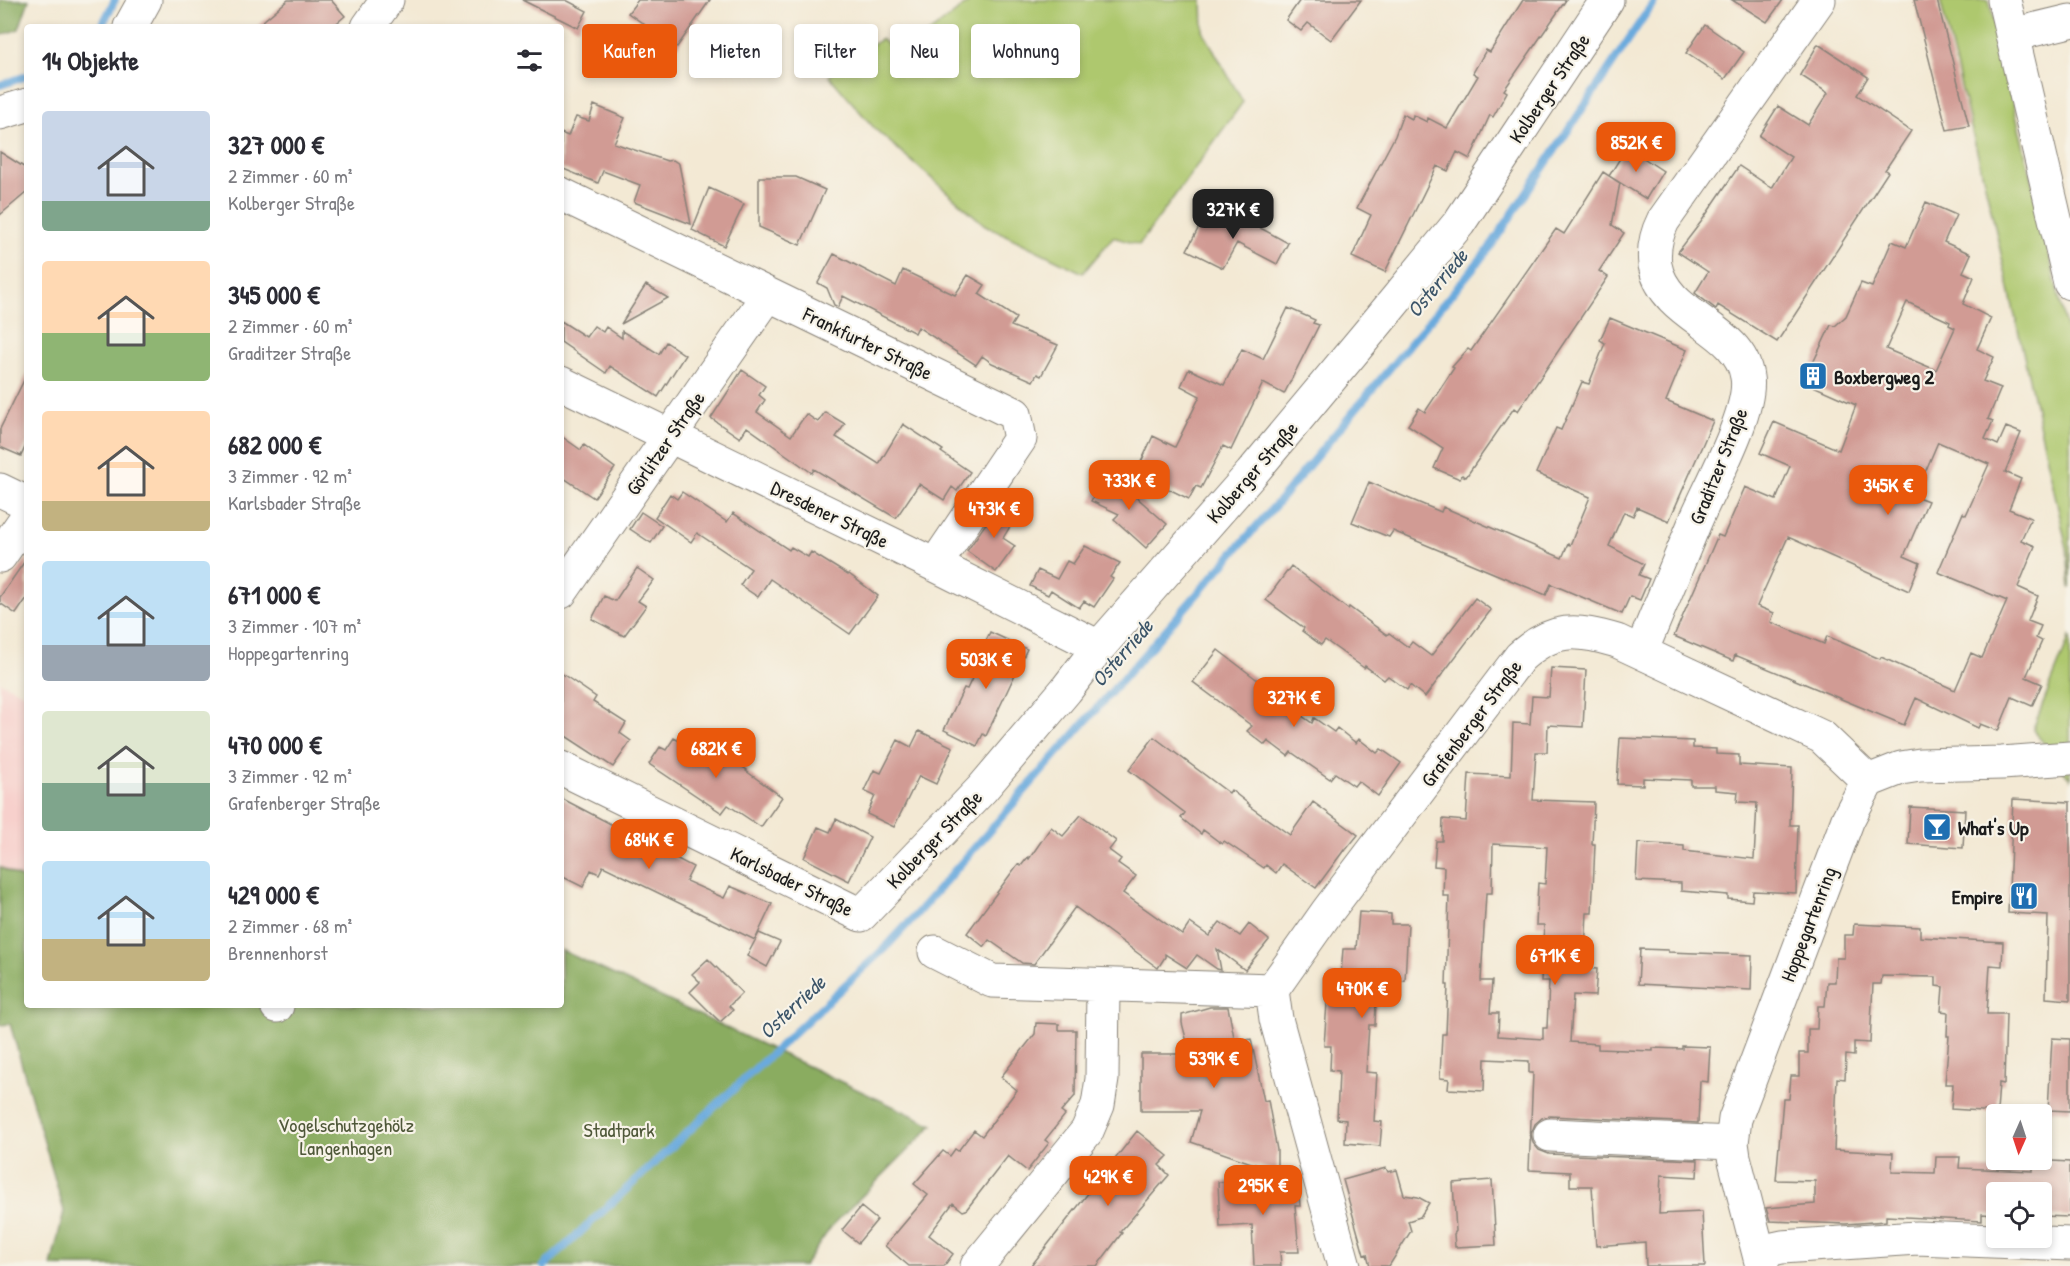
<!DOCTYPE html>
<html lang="de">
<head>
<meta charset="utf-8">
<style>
  body { margin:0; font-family:"Patrick Hand",sans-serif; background:#f7f7f7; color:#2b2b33; height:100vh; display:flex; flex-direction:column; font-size:22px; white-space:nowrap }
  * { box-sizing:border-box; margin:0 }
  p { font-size:20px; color:#7c7c81 }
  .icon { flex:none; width:33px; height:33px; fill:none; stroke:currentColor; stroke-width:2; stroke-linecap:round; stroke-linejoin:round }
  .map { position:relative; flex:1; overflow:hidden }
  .panel { position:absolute; left:24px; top:24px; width:540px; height:984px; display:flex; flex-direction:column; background:#fff; border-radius:6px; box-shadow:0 3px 9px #0003 }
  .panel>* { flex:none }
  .hud { position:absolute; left:582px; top:24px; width:570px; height:54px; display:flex; gap:12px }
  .needle { width:39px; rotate:183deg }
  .buttons { position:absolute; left:1986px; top:1104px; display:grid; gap:12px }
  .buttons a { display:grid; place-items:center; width:66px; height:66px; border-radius:6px; background:#fff; box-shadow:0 3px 9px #0003; font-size:30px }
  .price { position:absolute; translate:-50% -51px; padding:0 14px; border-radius:12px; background:#ea580c; color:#fff; font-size:20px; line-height:39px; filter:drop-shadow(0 2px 3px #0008) }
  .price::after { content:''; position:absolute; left:50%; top:36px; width:18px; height:14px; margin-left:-9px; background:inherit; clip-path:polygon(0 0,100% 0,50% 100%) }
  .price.on { background:#222; color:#fff }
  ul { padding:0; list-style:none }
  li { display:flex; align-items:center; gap:18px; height:150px; padding:0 18px }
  li span { display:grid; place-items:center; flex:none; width:168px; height:120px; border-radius:6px; color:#555 }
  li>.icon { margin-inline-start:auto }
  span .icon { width:72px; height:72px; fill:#fffc; stroke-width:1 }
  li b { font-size:26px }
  h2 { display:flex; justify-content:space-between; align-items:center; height:72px; padding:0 18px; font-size:26px }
  .tag { padding:0 21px; border-radius:6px; background:#fff; box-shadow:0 3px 9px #0003; font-size:21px; line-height:54px }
  .tag.on { background:#ea580c; color:#fff }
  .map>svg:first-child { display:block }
  .built { fill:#f7d0cc }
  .green { fill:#aec86e; stroke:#657245; stroke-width:1.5 }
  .forest { fill:#8aac61; stroke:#53643e; stroke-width:1.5 }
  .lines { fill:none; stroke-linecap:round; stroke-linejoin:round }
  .stream { stroke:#6baadd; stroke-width:8 }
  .building { fill:#d19b94; fill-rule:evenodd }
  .minor-casing { stroke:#888278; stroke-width:35 }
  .minor { stroke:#fff; stroke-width:33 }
  .labels { text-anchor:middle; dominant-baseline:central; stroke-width:4.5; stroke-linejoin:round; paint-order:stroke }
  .street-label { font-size:20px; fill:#1c1c1c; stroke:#f7f3e8 }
  .poi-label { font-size:20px; font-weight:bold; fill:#1c1c1c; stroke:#f7f3e8; text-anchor:start }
  .park-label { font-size:20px; fill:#4f5839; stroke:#f7f3e8 }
  .water-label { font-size:21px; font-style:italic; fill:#3c5569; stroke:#f7f3e8 }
</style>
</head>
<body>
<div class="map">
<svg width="2070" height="1266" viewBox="0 0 2070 1266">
  <rect width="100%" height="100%" fill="#f7f3e8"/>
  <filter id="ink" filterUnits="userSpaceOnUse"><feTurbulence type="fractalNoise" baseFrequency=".0167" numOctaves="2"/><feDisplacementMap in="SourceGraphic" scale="12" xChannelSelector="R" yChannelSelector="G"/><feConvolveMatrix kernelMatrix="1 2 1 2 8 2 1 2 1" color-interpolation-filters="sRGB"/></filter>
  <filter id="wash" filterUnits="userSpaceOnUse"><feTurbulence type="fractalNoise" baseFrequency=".008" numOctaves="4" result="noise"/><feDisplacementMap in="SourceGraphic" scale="24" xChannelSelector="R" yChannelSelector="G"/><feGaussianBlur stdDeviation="1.35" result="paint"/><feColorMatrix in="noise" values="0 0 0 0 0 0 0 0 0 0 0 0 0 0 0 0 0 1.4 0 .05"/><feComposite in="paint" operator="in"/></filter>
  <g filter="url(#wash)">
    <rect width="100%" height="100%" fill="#f3e9d4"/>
    <path class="built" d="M0,682l27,13v186l-27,-14z"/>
    <path class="green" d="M972,0h230l1,31 40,71 -104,143 -26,-8 -30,36 -98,-48 -110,-96 -46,-53 52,-37 19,16z
      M1940,0h49l81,344v245l-3,-41 -76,-339z
      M2070,636v143l-37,-50z"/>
    <path class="forest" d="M0,0h29l-10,29 -19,7z
      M0,867l27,14v124h534v-55l372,175 -102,102 -27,39h-753l13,-55 -54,-187 -10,1z"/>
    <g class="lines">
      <path class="stream" d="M101,27l14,-27
        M0,85l27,-9
        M544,1266l344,-321 25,-27 372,-424 204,-245 166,-249"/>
    </g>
    <g id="blocks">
      <path class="building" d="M288,0h43l14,16 -13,11h-76z
        M522,0h44l21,11 -9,17z
        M638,0h72l-33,47 -49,-34z
        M1300,0h61l-30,40 -23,-17 -7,8 -15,-11z
        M1523,0h43l-62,90 3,2 -14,25 -3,-2 -20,44 -13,-7 -9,19 -11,-5 -52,106 -33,-15 19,-42 -14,-7 38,-72 8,-22 9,5 1,-4 14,7 1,-4 19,10 31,-52 -5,-3 13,-23 4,2z
        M1732,0h51l-16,22z
        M1914,0h23l32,126 -22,4z
        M1705,25l39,27 -19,27 -39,-26z
        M1818,44l50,33 -11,18 54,36 -26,39 3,2 -111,170 -59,-37 -2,4 -21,-16 13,-21 -30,-20 23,-30 38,-56 33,22 19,-31 -32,-21 19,-30 30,19 20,-32 -28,-18z
        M594,105l31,13 -11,25 53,18 6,-1 6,4 12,60 -57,-22 6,-17 -37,-14 -5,12 -37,-15v-35l7,3 8,-19 13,4z
        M1627,147l36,24 -17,28 -37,-23z
        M0,152l27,17v23l-27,23z
        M1603,172l17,11 -8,42 12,8 -25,38 9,6 -90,134 -4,-3 -48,69 -4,-2 -2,4 -26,-11 9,-20 -35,-23 11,-17 6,4 29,-44 -2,-1 16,-18 3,2 85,-122 8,5z
        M759,177h37l29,13 -25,55 -41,-18z
        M709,188l35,16 -20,42 -32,-16z
        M1926,202l30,13 -12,27 27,12 -8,18 11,5 -11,27 28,14 -14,31 17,8 -11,24 18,7 -13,31 5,2 -8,18 13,6 8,-18 15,6 -16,39 16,7 -12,30 22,9 -10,22 14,6 -17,41 20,9 -10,25 13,5 -5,12 6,3 -16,36 16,7 -10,22 -20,-9 -14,34 -18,-7 -2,4 -62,-30 -12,27 -169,-70 -2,6 -59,-25 44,-101 5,2 22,-50 31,13 14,-34 -30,-13 14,-31 65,28 17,-45 -52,-23 27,-57 4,1 11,-10 15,-33 11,4 20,-46 14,6zM1907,302l43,20 -1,3 6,3 -19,42 -50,-21zM1938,442l51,22 -23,51 -3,-2 -25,59 69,29 -25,57 -11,-5 -16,37 -74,-33 -1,2 -53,-23 -3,8 -53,-22 3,-9 -17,-7 31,-69 121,54 11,-28 -16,-7 24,-55 -13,-5z
        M1208,210l32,17 4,-8 44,24 -11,21 -40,-21 -14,25 -36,-18z
        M834,254l62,32 7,-16 52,25 13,-20 17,10 -6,9 37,24 -5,8 47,19 -17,31 -4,-2 -4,7 -41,-18 -10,-7 -6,9 -58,-38 -3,6 -72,-37 -5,11 -4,-2 -7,-17 -9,-5z
        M646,285l22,13 -47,26z
        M1288,308l27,12 -2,3 6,2 -35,69 -21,-11 -32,67 -8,-4 -22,42 -5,-2 -7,13 -53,-26 17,-37 22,11 25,-51 -19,-10 8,-17 35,16 18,-36 21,10z
        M1610,318l77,32 -21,51 47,20 -44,100 -32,-14 -4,9 -9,-4 -15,34 35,18 -5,11 10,4 -9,21 -10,-4 -8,18 -71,-30 -5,11 -153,-64 -4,6 -37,-15 17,-40 72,30 2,-5 119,51 6,-14 2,1 20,-48 -54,-24 20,-45 5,2 21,-48 7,2 16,-41 -5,-3z
        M561,321l25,16 8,-11 9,6 3,-5 16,11v-7l37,23 7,-12 19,13 -27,42 -48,-31 -4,7 -45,-31z
        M742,370l23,16 -6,9 6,5 -8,12 34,24 15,-22 12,8 7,-10 20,12 -9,13 43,27 24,-40 40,26 -2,2 29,20 -13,19 -5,-4 -8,13 -25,-16 -23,34 -82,-49 -2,4 -65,-46 -7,11 -29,-20z
        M27,374v69l-6,13 -21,-9v-18z
        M561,436l20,14 3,-5 31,23 -21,30 -33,-22z
        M1104,475l15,7 48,42 -21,24 -32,-29 5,-5 -28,-13z
        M682,492l45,30 6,-9 56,37 2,-3 17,10 3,-5 37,23 1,-1 29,22 -28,38 -80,-55 -12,18 -18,-12 11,-16 -54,-36 -6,9 -36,-25 15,-23 7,5z
        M1000,503l17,12 -14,23 12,8 -19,26 -29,-21z
        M641,512l21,14 -11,17 -21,-14z
        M1085,546l35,17 -10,14 3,2 -19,28 -10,-6 -5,7 -28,-18 -3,5 -18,-9 8,-16 19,9 10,-18 6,3z
        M27,558v40l-11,16 -16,-11v-6z
        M1291,566l57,43 1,-2 38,28 2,-2 19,14 4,-5 19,14 44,-58 16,12 -66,87 -15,-12 -3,5 -19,-14 -4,4 -19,-14 -1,2 -39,-28 -4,5 -19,-14 2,-3 -38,-28z
        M637,568l17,12 -16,21 8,5 -22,30 -32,-17 12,-23 11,5z
        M990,632l37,17 -41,87 -3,-2 -6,12 -33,-16 20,-42 3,1 16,-34 -3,-1z
        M1218,650l58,44 -2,2 38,27 2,-5 20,14 3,-4 19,15 3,-4 18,14 4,-4 20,14 -23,33 -20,-15 -4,5 -19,-13 -5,6 -39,-27 -3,4 -20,-15 -3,4 -18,-14 5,-5 -59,-44z
        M1551,668l35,2 -3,57 -35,-2 -1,27h-11l-3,48 61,2 -2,42h3l-3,69h-5l-3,55 13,1 -2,27 -22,-1 -3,47 28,2v5l55,2v-3l29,1v-3l28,1 -2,35 -8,-1 -2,42 -148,-7 -8,2 -7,6 -4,10 2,9 6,7 10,4 149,6 -1,17 -36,-2 -2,39 43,-2 3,54h-59l-1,-24 -49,4 -4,-60h-22v-14l-41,-2 4,-97h-4v-12l-44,-2 -1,32 -36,-2 1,-10 -9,-1 2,-44h4l2,-49h-2l3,-89h-6l1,-29 -10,-1 2,-25h6l1,-22 23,2 3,-47 42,2 2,-53 17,1 2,-28 17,1zM1493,844l54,3 -2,37 -7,-1 -2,42h8l-3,56h8l-2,47h-4v11l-45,-3 1,-23h-9l2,-32h-11l5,-88h6z
        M561,673l35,24 -3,5 33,21 -6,10 11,8 -18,26 -52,-34z
        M919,731l34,16 -17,37 -17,-8 -25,51 -27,-13 8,-18 -11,-5 10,-21 7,3 17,-33 13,7z
        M693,733l54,37 -1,1 36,26 -21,30 -33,-22 -6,8 -73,-49 11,-17 6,3 8,-12 12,7z
        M1154,737l75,56 2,-3 19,15 -1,1 41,29 23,-33 45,33 -13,16 -1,-1 -28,38 -34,-24 -6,9 -10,-8 -2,3 -40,-27 -2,3 -19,-14 -2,4 -20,-16 4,-5 -56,-43z
        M1620,738l73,3v7l23,1v5l23,1v10l53,3 -2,57h8l-2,68 -43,-2 -1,10 -24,-2v-4l-47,-4v-8l-45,-2 2,-38 46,3v5l70,8 3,-56 -20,-1 1,-10 -23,-2v-4h-24v-6l-48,-2v7l-26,-1z
        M561,798l132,69 -7,14 38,17 6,-12 42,18 -17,36 -152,-74 -4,8 -8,-4 -8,17 -22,-11z
        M2013,799l57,3v198l-24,-2 2,-83 -40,-2z
        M1910,807l55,3 -2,38 -55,-4z
        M1081,815l35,26 -7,9 12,9 -3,4 18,13 -13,17 59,42 8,-12 19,13 11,-14 20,14 9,-12 20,16 -24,30 -28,-21 4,21 -4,-1 -20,-14 -10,13 -22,-14v3l-7,11 -83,-61 -41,57 -12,-1 -33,-23 -5,7 -17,-14 51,-69 3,2 7,-9 1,2 22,-32 12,9z
        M836,819l34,18 -21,44 -45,-23 14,-31 12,5z
        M1359,912l32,2v10h17l-3,57 -25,-2 -1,23h-3l-1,23h-6l-3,47 11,1 -3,48 8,1 -2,24 -35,-3 1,-23 -9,-1 2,-48 -9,-1 1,-24h-7l5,-72 12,1 2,-26h13z
        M1854,924l66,3v10l83,5 -1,24 -12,-1 -3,49h19l-2,70 -5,-1 -2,29 -46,-3 2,-25h-8l4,-48h-2l1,-24 -7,-1 2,-24 -7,-1v-9l-54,-1 -1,8h-8l-3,59 -16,-1v14l-8,-1 -1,24 -8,-1 -3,72 59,3 -1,19 43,1 1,-16h24l-1,11 74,3v-11l37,2v55l-28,-1v-24h-46v23l-14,-1v7l-96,-5v5l-41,3 -75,-3 -4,-13 49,-4v-23l-39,-1 7,-81h6l2,-23h8v-23h9v-24h9l1,-23h7l2,-24h8l1,-24h8v-23h9z
        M759,933l21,9 -13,25 -20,-11z
        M1640,949l28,1v2l84,3 -1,35 -113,-6z
        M708,959l34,34 -13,13 4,4 -13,12 -30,-30 10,-10 -8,-8z
        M1210,1007h18l7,35 16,-3 13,62 4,-1 9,50v22l-86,-30 9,-31h-59v-57h49l-8,-31v-8z
        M1036,1023l23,1v6h17l-1,66 -14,16 4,3 -20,25 4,3 -22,28 -19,-15 -42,54 -3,1 -10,-8 -24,32 24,19 -9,12h-35l-24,-20 43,-51 -14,-11 29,-33 7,5 5,-7 3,2 16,-21 8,6 35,-46 -16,-13 34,-43z
        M2052,1038l18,1v72l-22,-1z
        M1137,1131l31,25 -9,9 10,10 -49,57 2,1 -25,33h-66z
        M1386,1168l2,4 9,-2 7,25 14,2 11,6 -9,14 -12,4 3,10 -22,35h-19l-3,-12 -3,1 -21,-75z
        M1279,1179l1,7 18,-2 2,22h-5l4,46h-19l1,14h-27l-2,-41 -32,2 -2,-45z
        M1492,1180l4,65 -41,2 -1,-13 2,-3 -3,-48z
        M861,1207l16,13 -19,23 -16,-13z"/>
    </g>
  </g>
  <g filter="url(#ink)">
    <use href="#blocks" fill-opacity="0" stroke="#888278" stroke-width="1.5"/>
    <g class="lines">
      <g class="minor-casing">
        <path id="minor" d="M2004,0l66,283
          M130,27l15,-27
          M368,27l19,-27
          M2012,35l58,-14
          M0,113l27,-8
          M561,194l454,220 5,25 -85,126
          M561,383l374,182 164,82
          M0,490l27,13
          M0,556l27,-39
          M561,592l207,-297
          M1641,652c18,-44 36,-87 54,-130 14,-34 58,-111 52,-145 -7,-51 -82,-58 -92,-112 -2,-16 1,-30 8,-44l156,-221
          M561,768l300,147 121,-126 84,-99 33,-43 152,-173 125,-150 83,-101 148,-223
          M935,952l57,29 280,9
          M277,1006v-1
          M1550,1135l182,8
          M1759,1252l23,-5 135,-9 153,6
          M977,1266l110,-135 11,-26 4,-26 1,-93
          M1344,1266l-68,-247 -4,-29 55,-78 193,-255c33,-30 56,-28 97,-16l205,96 46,44
          M1762,1266l-28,-109 -2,-14 3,-24 113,-300 20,-38 33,-13 19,-3 82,-2 68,-5"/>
      </g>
      <use href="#minor" class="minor"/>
    </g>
  </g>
  <defs>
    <g id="building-square" transform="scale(1.5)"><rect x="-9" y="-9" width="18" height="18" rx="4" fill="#1f6fb2" stroke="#f7f3e8"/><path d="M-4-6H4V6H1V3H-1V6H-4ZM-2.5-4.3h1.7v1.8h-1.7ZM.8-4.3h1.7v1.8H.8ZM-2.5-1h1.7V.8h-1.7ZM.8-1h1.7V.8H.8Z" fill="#fff"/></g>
    <g id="bar-square" transform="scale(1.5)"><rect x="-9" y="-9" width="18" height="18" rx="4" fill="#1f6fb2" stroke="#f7f3e8"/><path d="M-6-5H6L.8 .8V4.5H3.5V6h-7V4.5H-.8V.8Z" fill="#fff"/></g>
    <g id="restaurant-square" transform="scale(1.5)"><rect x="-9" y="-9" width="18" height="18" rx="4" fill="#1f6fb2" stroke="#f7f3e8"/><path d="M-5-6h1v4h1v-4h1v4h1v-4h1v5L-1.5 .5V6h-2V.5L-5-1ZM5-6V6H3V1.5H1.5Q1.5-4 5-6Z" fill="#fff"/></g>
  </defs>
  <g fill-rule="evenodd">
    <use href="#building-square" x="1813" y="376"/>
    <use href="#bar-square" x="1937" y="827"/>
    <use href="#restaurant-square" x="2024" y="896"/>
  </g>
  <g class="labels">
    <g class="street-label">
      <text transform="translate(1549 88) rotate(-56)">Kolberger Straße</text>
      <text transform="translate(868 343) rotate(26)">Frankfurter Straße</text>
      <text transform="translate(665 443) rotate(-55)">Görlitzer Straße</text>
      <text transform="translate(1718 466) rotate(-68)">Graditzer Straße</text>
      <text transform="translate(1252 472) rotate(-49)">Kolberger Straße</text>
      <text transform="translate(830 514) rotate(26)">Dresdener Straße</text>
      <text transform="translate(1471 723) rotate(-53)">Grafenberger Straße</text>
      <text transform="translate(934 839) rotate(-46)">Kolberger Straße</text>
      <text transform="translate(792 881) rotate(26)">Karlsbader Straße</text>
      <text transform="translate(1808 924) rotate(-69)">Hoppegartenring</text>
    </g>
    <g class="poi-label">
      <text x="1834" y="376">Boxbergweg 2</text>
      <text x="1958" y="827">What's Up</text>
      <text x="2003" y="896" text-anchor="end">Empire</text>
    </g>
    <g class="park-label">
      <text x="346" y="1124">Vogelschutzgehölz<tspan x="346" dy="23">Langenhagen</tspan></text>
      <text x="619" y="1129">Stadtpark</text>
    </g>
    <g class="water-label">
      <text transform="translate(1437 283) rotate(-50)">Osterriede</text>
      <text transform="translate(1122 653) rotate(-49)">Osterriede</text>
      <text transform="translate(792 1007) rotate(-43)">Osterriede</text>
    </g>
  </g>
</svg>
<div class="buttons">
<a><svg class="needle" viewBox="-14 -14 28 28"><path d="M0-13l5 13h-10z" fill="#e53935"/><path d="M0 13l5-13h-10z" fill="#7c7c81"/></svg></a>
<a><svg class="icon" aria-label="locate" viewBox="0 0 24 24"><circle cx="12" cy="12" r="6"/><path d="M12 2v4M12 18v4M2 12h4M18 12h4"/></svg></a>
</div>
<b class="price" style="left:1636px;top:173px">852K €</b>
<b class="price on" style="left:1233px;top:240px">327K €</b>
<b class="price" style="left:1129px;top:511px">733K €</b>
<b class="price" style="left:1888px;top:516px">345K €</b>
<b class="price" style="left:994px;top:539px">473K €</b>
<b class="price" style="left:986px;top:690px">503K €</b>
<b class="price" style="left:1294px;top:728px">327K €</b>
<b class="price" style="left:716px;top:779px">682K €</b>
<b class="price" style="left:649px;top:870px">684K €</b>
<b class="price" style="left:1555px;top:986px">671K €</b>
<b class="price" style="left:1362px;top:1019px">470K €</b>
<b class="price" style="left:1214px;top:1089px">539K €</b>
<b class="price" style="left:1108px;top:1207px">429K €</b>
<b class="price" style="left:1263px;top:1216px">295K €</b>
<div class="hud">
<a class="tag on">Kaufen</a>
<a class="tag">Mieten</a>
<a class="tag">Filter</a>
<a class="tag">Neu</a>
<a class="tag">Wohnung</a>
</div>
<section class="panel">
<h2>14 Objekte<svg class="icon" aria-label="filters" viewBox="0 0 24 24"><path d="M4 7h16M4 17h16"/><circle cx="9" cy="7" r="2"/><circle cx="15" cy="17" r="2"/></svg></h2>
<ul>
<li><span style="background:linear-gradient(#c9d6e8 75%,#7fa58c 0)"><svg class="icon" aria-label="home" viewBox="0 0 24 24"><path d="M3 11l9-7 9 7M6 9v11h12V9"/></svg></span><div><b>327 000 €</b><p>2 Zimmer · 60 m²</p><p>Kolberger Straße</p></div></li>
<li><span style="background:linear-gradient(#ffd9b3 60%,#8fb573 0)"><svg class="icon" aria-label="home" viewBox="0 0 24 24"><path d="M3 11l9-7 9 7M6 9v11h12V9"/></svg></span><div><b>345 000 €</b><p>2 Zimmer · 60 m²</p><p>Graditzer Straße</p></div></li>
<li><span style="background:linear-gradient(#ffd9b3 75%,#c2b280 0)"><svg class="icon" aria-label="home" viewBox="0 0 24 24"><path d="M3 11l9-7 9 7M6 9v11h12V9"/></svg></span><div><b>682 000 €</b><p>3 Zimmer · 92 m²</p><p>Karlsbader Straße</p></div></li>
<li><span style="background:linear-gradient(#bfe0f5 70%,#9aa5b1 0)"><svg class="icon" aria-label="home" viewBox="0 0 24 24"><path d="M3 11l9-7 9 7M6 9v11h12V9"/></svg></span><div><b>671 000 €</b><p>3 Zimmer · 107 m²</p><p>Hoppegartenring</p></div></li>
<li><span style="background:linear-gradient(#dfe7d0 60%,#7fa58c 0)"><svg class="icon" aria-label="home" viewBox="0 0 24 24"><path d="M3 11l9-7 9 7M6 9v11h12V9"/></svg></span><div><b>470 000 €</b><p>3 Zimmer · 92 m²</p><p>Grafenberger Straße</p></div></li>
<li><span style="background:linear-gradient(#bfe0f5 65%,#c2b280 0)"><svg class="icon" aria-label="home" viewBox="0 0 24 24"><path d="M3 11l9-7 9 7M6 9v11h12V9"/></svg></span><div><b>429 000 €</b><p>2 Zimmer · 68 m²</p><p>Brennenhorst</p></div></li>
</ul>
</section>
</div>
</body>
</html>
